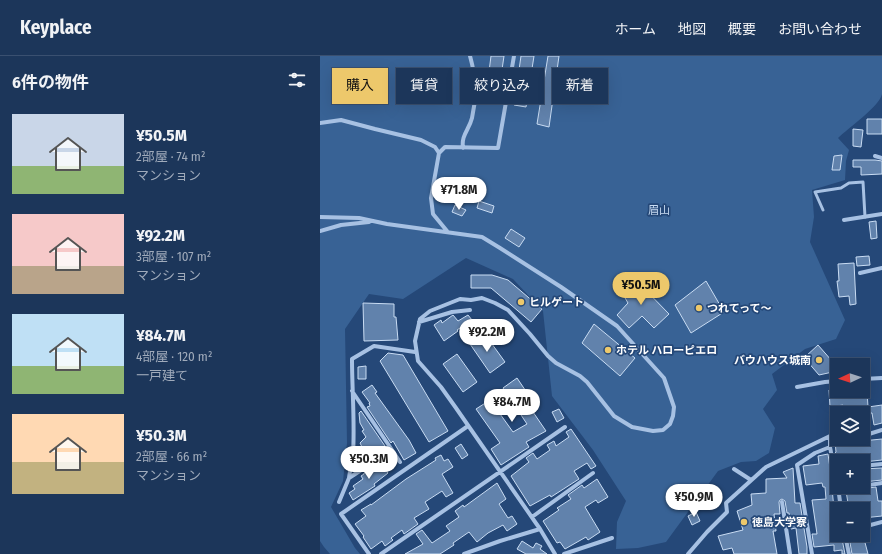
<!DOCTYPE html>
<html lang="ja">
<head>
<meta charset="utf-8">
<style>
  body { margin:0; font-family:"Fira Sans Condensed","Noto Sans JP",sans-serif; background:#294163; color:#f1f3f6; height:100vh; display:flex; flex-direction:column; font-size:15px; white-space:nowrap }
  * { box-sizing:border-box; margin:0 }
  p { font-size:13px; color:#a0abbb }
  .icon { flex:none; width:22px; height:22px; fill:none; stroke:currentColor; stroke-width:2; stroke-linecap:round; stroke-linejoin:round }
  .map { position:relative; flex:1; overflow:hidden }
  .drawer { display:flex; flex-direction:column; background:#1c365a; width:320px }
  .drawer>* { flex:none }
  .hud { position:absolute; left:12px; top:12px; width:380px; height:36px; display:flex; gap:8px }
  .needle { width:26px; rotate:266deg }
  .tools { position:absolute; left:510px; top:302px; display:grid; gap:8px }
  .tools a { display:grid; place-items:center; width:40px; height:40px; border-radius:0px; background:#1c365a; box-shadow:0 4px 16px #0002,0 0 0 1px #3a5070; font-size:20px }
  .price { position:absolute; translate:-50% -34px; padding:0 9px; border-radius:14px; background:#fff; color:#222; font-size:13px; line-height:26px; filter:drop-shadow(0 1px 2px #0008) }
  .price::after { content:''; position:absolute; left:50%; top:24px; width:12px; height:9px; margin-left:-6px; background:inherit; clip-path:polygon(0 0,100% 0,50% 100%) }
  .price.selected { background:#edc86b; color:#111 }
  ul { padding:0; list-style:none }
  li { display:flex; align-items:center; gap:12px; height:100px; padding:0 12px }
  li span { display:grid; place-items:center; flex:none; width:112px; height:80px; border-radius:0px; color:#555 }
  li>.icon { margin-inline-start:auto }
  span .icon { width:48px; height:48px; fill:#fffc; stroke-width:1 }
  li b { font-size:17px }
  h2 { display:flex; justify-content:space-between; align-items:center; height:48px; padding:0 12px; font-size:17px }
  .tag { padding:0 14px; border-radius:0px; background:#1c365a; box-shadow:0 4px 16px #0002,0 0 0 1px #3a5070; font-size:14px; line-height:36px }
  .tag.selected { background:#edc86b; color:#111 }
  header { display:flex; align-items:center; gap:24px; box-sizing:border-box; height:56px; padding:0 20px; background:#1c365a; border-bottom:1px solid #3a5070 }
  header strong { font-size:19px }
  nav { display:flex; gap:22px; margin-inline-start:auto; font-size:14px }
  main { display:flex; flex:1; min-height:0 }
  .map>svg:first-child { display:block }
  .green { fill:#386295 }
  .building { fill:#6182ac; stroke:#c9dcf3 }
  .lines { fill:none; stroke-linecap:round; stroke-linejoin:round }
  .lane { stroke:#a7c1e3; stroke-width:3 }
  .street { stroke:#a7c1e3; stroke-width:4 }
  .poi-dot { fill:#edc86b; stroke:#254878; stroke-width:1.5 }
  .labels { text-anchor:middle; dominant-baseline:central; stroke-width:3.5; stroke-linejoin:round; paint-order:stroke }
  .park-label { font-size:11px; fill:#c9dcf3; stroke:#254878 }
  .poi-label { font-size:11px; font-weight:bold; fill:#fff; stroke:#254878; text-anchor:start }
</style>
</head>
<body>
<header>
<strong>Keyplace</strong>
<nav><a>ホーム</a><a>地図</a><a>概要</a><a>お問い合わせ</a></nav>
</header>
<main>
<section class="drawer">
<h2>6件の物件<svg class="icon" aria-label="filters" viewBox="0 0 24 24"><path d="M4 7h16M4 17h16"/><circle cx="9" cy="7" r="2"/><circle cx="15" cy="17" r="2"/></svg></h2>
<ul>
<li><span style="background:linear-gradient(#c9d6e8 65%,#8fb573 0)"><svg class="icon" aria-label="home" viewBox="0 0 24 24"><path d="M3 11l9-7 9 7M6 9v11h12V9"/></svg></span><div><b>¥50.5M</b><p>2部屋 · 74 m²</p><p>マンション</p></div></li>
<li><span style="background:linear-gradient(#f6c9c9 65%,#b9a48a 0)"><svg class="icon" aria-label="home" viewBox="0 0 24 24"><path d="M3 11l9-7 9 7M6 9v11h12V9"/></svg></span><div><b>¥92.2M</b><p>3部屋 · 107 m²</p><p>マンション</p></div></li>
<li><span style="background:linear-gradient(#bfe0f5 65%,#8fb573 0)"><svg class="icon" aria-label="home" viewBox="0 0 24 24"><path d="M3 11l9-7 9 7M6 9v11h12V9"/></svg></span><div><b>¥84.7M</b><p>4部屋 · 120 m²</p><p>一戸建て</p></div></li>
<li><span style="background:linear-gradient(#ffd9b3 60%,#c2b280 0)"><svg class="icon" aria-label="home" viewBox="0 0 24 24"><path d="M3 11l9-7 9 7M6 9v11h12V9"/></svg></span><div><b>¥50.3M</b><p>2部屋 · 66 m²</p><p>マンション</p></div></li>
</ul>
</section>
<div class="map">
<svg width="562" height="498" viewBox="0 0 562 498">
  <rect width="100%" height="100%" fill="#254878"/>
  <path class="green" d="M0,0h562c0,12 0,26 0,38 -2,12 -35,35 -44,44l11,12 -3,11 -1,19 -33,10 2,27 -4,25 35,78 -9,19 -31,10 -33,25 5,16 -14,19 12,19 -6,25 -13,8 -15,1 -23,9 -52,71 -28,6 -22,1 1,-27 9,-21 -33,-51 -41,-54 -9,-85 -30,-32 -47,-21 -63,41 -34,-5 -24,35 2,114 -4,38 -12,26 24,41 5,6h-30l-6,-7 -4,-6z"/>
  <path class="building" d="M171,0h13l-6,41 -12,-2z
    M201,0h13l-8,51 -12,-2z
    M228,0h11l-10,71 -12,-3z
    M547,63h15v15h-15z
    M533,73l10,1 -2,17 -8,-1z
    M522,99l-2,15h-8l2,-14z
    M533,104h22l7,1v13l-21,1v-8h-8z
    M159,145l15,5 -2,7 -15,-5z
    M135,149l11,5 -4,6 -10,-4z
    M556,165l1,17 -6,1 -2,-17z
    M191,173l14,9 -6,9 -14,-9z
    M549,200l1,9 -13,1 -1,-9z
    M534,207l2,41 -6,1 -1,-9 -10,1 -2,-16h2l-1,-17z
    M151,219h21l16,5 34,29 -11,13 -40,-34h-20z
    M314,222l35,36 -15,14 -12,-12 -13,12 -12,-13 11,-12 -7,-12z
    M386,225l18,31 -33,21 -16,-28z
    M43,247l31,1v13h2l2,23 -34,1z
    M133,259l5,6 10,-6 4,5 -15,10 1,1 -14,10 -10,-16 7,-5 1,3z
    M274,268l41,34 -15,18 -38,-33z
    M164,277l21,29 -15,11 -20,-29z
    M498,289l14,16 5,-1v11l-18,4 -12,-14 -2,-4z
    M68,297l15,2 45,76 -19,11 -49,-81z
    M137,298l20,28 -14,10 -20,-28z
    M46,310v13h-8v-12z
    M197,322l21,31 -5,3 13,19 -20,11 3,5 -28,18 -10,-16 9,-6 -24,-34 14,-9 23,32 14,-8 -24,-36z
    M52,329l5,7 -2,1 34,47 7,13 -12,7 -11,-19 -2,2 -24,-36 3,-1 -1,-3h1l-8,-11z
    M517,333v2h30l1,16 14,-2v18l-8,2 -2,-12h-29v-8l-13,2 -1,-17z
    M239,353l5,9 -7,4 -5,-10z
    M41,355l24,35 -8,6 2,2 -19,13 -2,-3 4,-3 -2,-6 4,-4 -4,-8 6,-6 -4,-6 2,-1 -4,-7 -1,-10z
    M251,373l25,37 -5,3 -4,-6 -13,8 5,8 -28,18 -1,-2 -20,11 -19,-30 18,-14 -3,-4 7,-5 4,6 13,-9 -3,-5 7,-4 2,5 13,-9 -3,-5z
    M535,383l7,1v1l20,-2v21l-19,2v-1h-26v4l-2,-12 1,-1 -1,-11z
    M141,388l7,11 -6,4 -7,-11z
    M508,398l2,14 4,41h2l1,26h3l1,4h1l3,15h-3v-4l-8,1v-6l-20,2 -2,-13h5l-5,-34 14,-1 -1,-12h-2l-1,-4 -16,2 -3,-19 16,-2 -1,-8z
    M121,399l3,6 4,-2 5,8 -11,7 11,19 -7,4 -4,-6 -17,11 4,7 -15,9 4,6 -14,10 -2,-4 -11,8 2,2 -8,6 -3,-5 -11,8 -8,-12 1,-1 -9,-12 11,-8 -5,-6 10,-6v1l35,-26 30,-19 -1,-2z
    M60,406l8,11 -14,11 1,2 -22,14 -4,-7 6,-4 -2,-3 10,-7 -2,-3 3,-2v-1z
    M473,412l2,35h5l7,44v7h-8l-3,-26 -5,1 -2,-16h-2l-2,-12 -3,-2 -2,1 -1,2 1,12h-6l2,17h-3l4,23h-43l-2,-6 -9,2 -5,-14 25,-6 -6,-19 15,-6 -1,-11 15,-1v-14l21,-1 -4,-6z
    M562,412v12l-19,2v-13z
    M277,423l11,18 -10,6 -2,-3 -11,7 15,25 -12,8 -2,-3 -21,12 -5,-7 -3,1 -14,-22 16,-11 -2,-2 14,-9 -3,-4 14,-10 2,3z
    M177,427l9,16 -7,5 9,14 4,-2 5,8 -10,7 -4,-6 -15,8 -11,9 -8,-10 -16,11 1,2 -14,9h-35l18,-10 -7,-10 6,-4 10,13 18,-12 -4,-5 13,-9 -4,-6 8,-6 1,2z
    M556,431l2,14h4v15l-19,2v-9h-14l-3,-18z
    M376,456l4,9 -8,4 -4,-9z
    M537,479h6l5,19h-16l-3,-17z
    M202,485l11,7 3,-5 6,3 -2,3 7,5h-21l-9,-5z"/>
  <g class="lines">
    <path class="lane" d="M503,154l-8,-18 26,-4 8,-5 14,-1 2,35"/>
    <path class="street" d="M0,67l21,-3 34,9 46,11 14,7 4,6
      M143,92c-2,-13 6,-18 9,-30 5,-21 4,-41 -2,-62
      M555,100l7,2
      M0,161l39,1 28,6 95,13 18,11 61,39 56,39 47,52 10,29 -1,9 -3,8 -7,6 -10,1 -21,-4 -18,-11 -27,-34 -7,-6 -24,-13 -8,-7 -18,-22 -22,-24 -13,-7 -13,-5 -11,2 -11,-1 -30,12 -10,8 -5,22 3,20 23,26 15,21 84,121 15,25
      M524,164l38,-6
      M0,175l21,-6 28,-3
      M127,175l-14,-17 -2,-16 8,-45 6,-6 53,1 16,-92
      M540,217l22,-5
      M99,266l33,-10 18,-2
      M543,323l19,-1
      M477,331l28,-5 12,-1
      M32,335l40,59 -43,28c1,-8 3,-16 4,-24 2,-31 -1,-64 -1,-95l22,-13 41,6
      M543,376l6,2 13,-4
      M517,377l-7,3v11l7,37
      M72,394l8,12
      M543,410l19,-2
      M414,413l17,11
      M543,430l19,-3
      M518,431l3,22
      M518,433l15,-2
      M19,446l10,-24
      M462,446l8,52
      M212,461l61,-44
      M543,471l19,-5
      M525,479l4,19
      M49,498l-28,-40 127,-88
      M61,498l184,-127
      M144,498l36,-13 40,-12
      M244,498l48,-16
      M368,498l19,-22 20,-20 -1,-9 40,-36 64,-31
      M492,498l-15,-89 18,-12 15,-6"/>
  </g>
  <g class="poi-dot">
    <circle cx="201" cy="246" r="4"/>
    <circle cx="379" cy="252" r="4"/>
    <circle cx="288" cy="294" r="4"/>
    <circle cx="499" cy="304" r="4"/>
    <circle cx="424" cy="466" r="4"/>
  </g>
  <g class="labels">
    <g class="park-label">
      <text x="339" y="154">眉山</text>
    </g>
    <g class="poi-label">
      <text x="209" y="246">ヒルゲート</text>
      <text x="387" y="252">つれてって～</text>
      <text x="296" y="294">ホテル ハローピエロ</text>
      <text x="491" y="304" text-anchor="end">バウハウス城南</text>
      <text x="432" y="466">徳島大学寮</text>
    </g>
  </g>
</svg>
<div class="tools">
<a><svg class="needle" viewBox="-14 -14 28 28"><path d="M0-13l5 13h-10z" fill="#e53935"/><path d="M0 13l5-13h-10z" fill="#a0abbb"/></svg></a>
<a><svg class="icon" aria-label="layers" viewBox="0 0 24 24"><path d="M12 4l9 5-9 5-9-5zM3 14l9 5 9-5"/></svg></a>
<a>+</a>
<a>−</a>
</div>
<b class="price" style="left:139px;top:155px">¥71.8M</b>
<b class="price selected" style="left:321px;top:250px">¥50.5M</b>
<b class="price" style="left:167px;top:297px">¥92.2M</b>
<b class="price" style="left:192px;top:367px">¥84.7M</b>
<b class="price" style="left:49px;top:424px">¥50.3M</b>
<b class="price" style="left:374px;top:462px">¥50.9M</b>
<div class="hud">
<a class="tag selected">購入</a>
<a class="tag">賃貸</a>
<a class="tag">絞り込み</a>
<a class="tag">新着</a>
</div>
</div>
</main>
</body>
</html>
